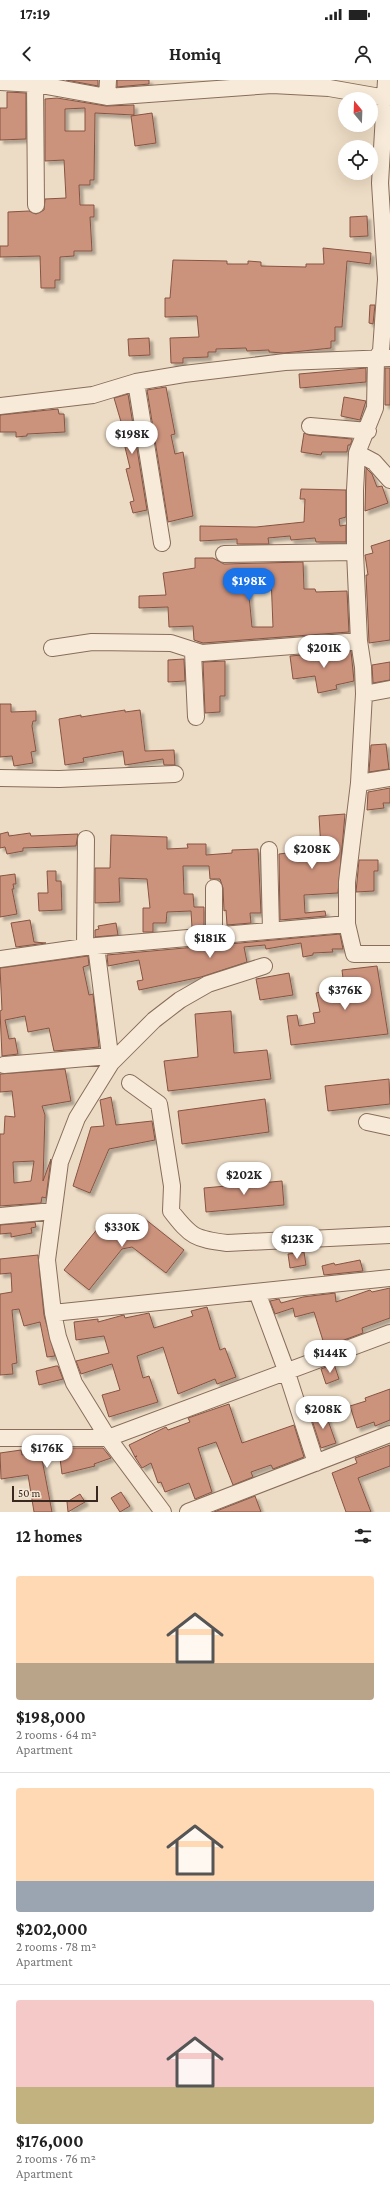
<!DOCTYPE html>
<html lang="en">
<head>
<meta charset="utf-8">
<style>
  body { margin:0; font-family:"Crimson Pro",serif; background:#f2f2f2; color:#222; height:100vh; display:flex; flex-direction:column; font-size:15px; white-space:nowrap }
  * { box-sizing:border-box; margin:0 }
  p { font-size:13px; color:#767676 }
  .icon { flex:none; width:22px; height:22px; fill:none; stroke:currentColor; stroke-width:2; stroke-linecap:round; stroke-linejoin:round }
  .map { position:relative; height:1432px; overflow:hidden }
  .sheet { display:flex; flex-direction:column; background:#fff; flex:1 }
  .sheet>* { flex:none }
  .needle { width:26px; rotate:341deg }
  .fabs { position:absolute; left:338px; top:12px; display:grid; gap:8px }
  .fabs a { display:grid; place-items:center; width:40px; height:40px; border-radius:50%; background:#fff; box-shadow:0 4px 16px #0002; font-size:20px }
  .scale { position:absolute; left:12px; bottom:10px; width:86px; box-sizing:border-box; padding-left:4px; border:2px solid #38281f; border-top:0; font-size:11px; line-height:14px; white-space:nowrap; color:#38281f; -webkit-text-stroke:3px #f5e7d5; paint-order:stroke }
  .price { position:absolute; translate:-50% -34px; padding:0 9px; border-radius:14px; background:#fff; color:#222; font-size:13px; line-height:26px; filter:drop-shadow(0 1px 2px #0008) }
  .price::after { content:''; position:absolute; left:50%; top:24px; width:12px; height:9px; margin-left:-6px; background:inherit; clip-path:polygon(0 0,100% 0,50% 100%) }
  .price.current { background:#1a73e8; color:#fff }
  ul { padding:0; list-style:none }
  li { display:grid; align-content:center; gap:8px; height:212px; padding:0 16px }
  li+li { border-top:1px solid #e0e0e0 }
  li span { display:grid; place-items:center; height:124px; border-radius:4px; color:#555 }
  li>.icon { margin-inline-start:auto }
  span .icon { width:72px; height:72px; fill:#fffc; stroke-width:1 }
  li b { font-size:17px }
  h2 { display:flex; justify-content:space-between; align-items:center; height:48px; padding:0 16px; font-size:17px }
  .status { display:flex; justify-content:space-between; align-items:center; height:28px; padding:0 20px; background:#fff; direction:ltr }
  .status svg { height:11px; fill:currentColor }
  header { display:flex; justify-content:space-between; align-items:center; height:52px; padding:0 16px; background:#fff; font-size:18px; font-weight:700 }
  .map>svg:first-child { display:block }
  .building { fill:#cb927c; stroke:#875442; fill-rule:evenodd; filter:url(#shadow) }
  .lines { fill:none; stroke-linecap:round; stroke-linejoin:round }
  .minor-casing { stroke:#886d5b; stroke-width:18 }
  .minor { stroke:#f8ead8; stroke-width:16 }
</style>
</head>
<body>
<div class="status"><b>17:19</b><svg viewBox="0 0 49 12"><path d="M0 12V9h3v3zM5 12V6h3v6zM10 12V3h3v9zM15 12V0h3v12zM26 1h20v11H26zM47 4h2v5h-2z"/></svg></div>
<header><svg class="icon" aria-label="back" viewBox="0 0 24 24"><path d="M15 5l-7 7 7 7"/></svg>Homiq<svg class="icon" aria-label="person" viewBox="0 0 24 24"><circle cx="12" cy="8" r="4"/><path d="M4 21q1-7 8-7t8 7"/></svg></header>
<div class="map">
<svg width="390" height="1432" viewBox="0 0 390 1432">
  <defs>
    <filter id="shadow"><feDropShadow dx="3.5" dy="3.5" stdDeviation="1" flood-color="#0004"/></filter>
  </defs>
  <rect width="100%" height="100%" fill="#eddcc5"/>
  <path class="building" d="M66,0h32v6z
    M117,0h32v4l-32,3z
    M7,12l19,1v46l-26,1v-32h7z
    M57,18l49,8 28,-1v10l-39,-2 -1,67h-4v5h-11l1,20h14v12h-4l2,34h-18v5l-14,1v23h-5v8h-14l-1,-32 -40,1v-11h8v-34l21,-1 7,3 8,-4 1,-11 21,-1 -2,-38 -19,1v-62zM85,28v23h-20v-22z
    M152,33l4,30 -21,3 -4,-30z
    M367,136l1,20 -18,1v-20z
    M323,168l48,5 -1,11 -23,-3 -5,66h-7v14h-4v7l-47,5 -15,-1v-2l-22,1 -1,-3 -30,1v3h-8v5l-25,1v5h-12l-1,-25 29,-1 -2,-21 -32,1v-19h5l3,-38 54,1v3h21v-3l13,1v4l45,1v-3h18z
    M370,225h5l-2,19 -4,-1z
    M149,258l1,17 -21,1 -1,-17z
    M366,288v14l-66,6 -1,-14z
    M385,288h5v37h-5z
    M166,307l9,47 -4,1 4,19 8,-2 10,64 -25,6 -21,-132z
    M128,314l19,116 -14,3 -3,-11 4,-1 -8,-32 4,-1 -6,-25 3,-1 -13,-44z
    M344,317l22,4 -6,19 -19,-4z
    M58,329l1,5h5l1,18 -38,2v2l-11,1v-5h-16v-17z
    M304,353l5,2 43,4v2l-2,4h-2l-1,7h-25l-1,3 -20,-3z
    M366,388l6,6 5,13 5,-1 6,17 -23,8z
    M301,409l45,1v27l-7,2 1,7 6,-1v17h-30l-1,-4 -24,2 -1,-4 -22,2 1,6h-32v-5l-37,2v-15l56,1 48,-5 1,-23h-5z
    M390,460v100l-21,3 -3,-68h2l-3,-20 8,-2 -2,-7z
    M195,478h18l11,6 79,-2 1,27h11l1,3 31,-1 2,41 -146,11 -9,-3 -1,-14 -24,1 -1,-20 -29,1v-12l27,-1 -3,-22 32,-5zM271,496l2,51h-21l-4,-42h3v-8z
    M351,571l3,30 -18,4 1,4 -19,4 -3,-17 -22,3 -3,-23z
    M184,579l1,22 -17,1v-22z
    M225,581v35h-5v16l-15,1 -2,-51z
    M390,582v18l-17,3 -1,-18z
    M0,624h11v8l25,-1v10h-3l-1,5 4,25 -5,1 2,11 -19,3 -2,-10 -12,1z
    M125,630v2l15,-2 5,41 29,-1 1,15h-11l-1,-6 -38,6 -2,-14 -40,7 1,4 -19,3 -6,-46 22,-4v2z
    M386,664l3,25 -20,3 2,-27z
    M390,708v15h-7l1,5 -17,2 1,-18z
    M345,734l-7,79 -34,2 1,18 20,-2 1,5 -46,4 -1,-66 8,-1v-2l34,-2 -2,-33z
    M8,752l1,4 21,-3 1,3 47,-2 -2,12 -53,2v3l-16,3 -2,-7 -5,1v-14z
    M111,755l56,2v12l21,-1 -1,-4h19v11l26,-2v-3l26,-1 3,64h-11l1,10 -24,2 -1,-15 -2,1 -1,-23 -3,-9h-10l-1,-13h-26l1,28h9l1,13h10v20l-12,1 -1,-17 -24,1 -1,11h-13v9h-10v-24h7l-3,-29 -28,-1 1,24 -25,1v-35h15z
    M359,780h19v11h-4v20l-18,1z
    M47,791h9v10h5l1,29 -23,1 -1,-18h10z
    M15,794l1,10h-3l1,5h-2l5,25 -17,3v-41z
    M30,840l4,22 12,1 -30,4 -5,-24z
    M116,843l2,12 -23,2v-7l4,-1 -1,-3z
    M340,854l3,15h-11l1,3 -20,1v2l-10,2 -2,-14 -35,6 -1,-4 -21,2 3,15 -46,15 -62,13 -2,-9 6,-1 -4,-20 -31,6 -1,-11z
    M88,876l1,9 -6,2 6,28 4,-1 6,53 -45,4 -5,-23 -21,4 -3,-16 -20,4 4,19 6,-1 3,16 -16,2 -2,-45 2,-1 -2,-42z
    M377,886l11,68 -97,11 -4,-29 10,-1 2,11 16,-3 -2,-10 7,-1 -4,-19 28,-6 -2,-17z
    M289,893l4,22 -33,5 -4,-21z
    M231,931l3,42 33,-3 4,29 -103,12 -4,-30 34,-4 -3,-43z
    M65,989l6,32 -29,5 3,9 -2,66 8,-22 -5,39 -4,-1 -1,6 -41,3v-72h4l1,-18 10,1 -3,-26 -12,1v-18zM34,1081l-3,20 -17,2 -1,-21z
    M389,999l1,25 -62,7 -3,-25z
    M111,1017l5,28 36,-4 3,19 -46,9 -19,44 -17,-7 18,-59 13,-1 -4,-26z
    M265,1019l4,33 -87,12 -4,-33z
    M282,1101l2,24 -78,7 -2,-24z
    M140,1135l44,35 -18,23 -34,-26 -10,2 -33,41 -25,-20 39,-48z
    M35,1142l1,5 -5,1 1,5 -21,4v-4l-11,1v-9z
    M304,1172l2,13 -16,3 -2,-14z
    M38,1175l6,60 11,41 -8,1 -7,-35 -16,4 -5,-17 -7,1 5,53 -5,1 1,10 -13,1v-81l12,-2 -1,-19 -11,1v-15z
    M360,1180l3,11 -39,4 -2,-9 12,-3 1,2z
    M390,1208v30l-28,10 1,5 -38,14 -11,-35 -19,5 -2,-9 -18,6 -5,-13 9,-2 2,4 22,-6 32,-4 1,9 34,-12 2,2z
    M207,1227l13,43 5,-2 11,29 -19,7 -2,-5 -37,15 -15,-47 -26,9 6,22 6,-2 9,26 -49,15 -7,-22 18,-5 -8,-26 -31,10 -5,-13 33,-8 -5,-17 -28,4 -2,-18 24,-3v3l22,-6 4,-1 1,3 24,-5 5,15 39,-12 -2,-5z
    M334,1284l5,15 -13,5 -5,-15z
    M56,1286h2l5,13 -24,6 -3,-14z
    M390,1309v31l-15,6 -1,-4 -17,6 -7,-22 16,-5 -1,-3z
    M229,1324l13,39 52,-18 10,32 -31,12 -2,-4 -20,7 2,5 -20,8 -17,-43 -18,6 14,44 -17,7 -6,-16 -24,9 -4,-10 -3,1 -7,-20 -9,5 -7,-11 2,-1 -2,1 -6,-12 37,-18 2,3 22,-8 -2,-4z
    M325,1332l11,31 -15,5 -10,-31z
    M390,1365v21l-32,12 13,34h-25l-14,-39 25,-10 -2,-5z
    M37,1368h66l8,10 -17,6 1,2 -33,8 -3,-23 -18,3 11,58h-18l-6,-37 -27,4 -1,-26 21,-3 1,5 16,-3z
    M121,1412l9,14 -10,6 -9,-14z
    M80,1414l5,8 -17,10 -1,-10z
    M255,1416l6,16h-47z"/>
  <g class="lines">
    <g class="minor-casing">
      <path id="minor" d="M35,0l1,125
        M386,0l-6,103 6,96 -5,72 -5,8 -1,49 -18,45 -2,37v62l4,89 4,26 1,27 -5,89 -12,99v42l7,30h36
        M0,2l35,2 72,13 165,-12 57,3 57,10
        M107,17l1,-17
        M136,302l26,161
        M0,326l93,-11 43,-13 48,-8 101,-12 105,-4
        M310,346l58,5
        M357,373l17,9 16,18
        M224,474l131,-2
        M52,568l40,-6 79,1 31,10 157,-12
        M193,572l3,65
        M364,614l26,-5
        M0,698l59,1 116,-5
        M359,703l31,-5
        M269,770l2,80
        M214,808v48
        M96,866l15,117
        M85,867l1,-108
        M0,879l85,-12 262,-23
        M4,985l106,-9
        M130,1003l29,21 13,82 -1,25c20,26 24,28 56,32l163,-8
        M367,1042l23,5
        M0,1136l53,-5
        M257,1212l29,78 30,93
        M53,1233l337,-35
        M0,1358h108l282,-105
        M163,1432l-55,-74 -34,-55 -16,-46 -5,-24 -6,-53 13,-98 17,-44 34,-55 43,-43 26,-20 28,-16 56,-18
        M188,1432l202,-78"/>
    </g>
    <use href="#minor" class="minor"/>
  </g>
</svg>
<div class="fabs">
<a><svg class="needle" viewBox="-14 -14 28 28"><path d="M0-13l5 13h-10z" fill="#e53935"/><path d="M0 13l5-13h-10z" fill="#767676"/></svg></a>
<a><svg class="icon" aria-label="locate" viewBox="0 0 24 24"><circle cx="12" cy="12" r="6"/><path d="M12 2v4M12 18v4M2 12h4M18 12h4"/></svg></a>
</div>
<div class="scale">50 m</div>
<b class="price" style="left:132px;top:375px">$198K</b>
<b class="price current" style="left:249px;top:522px">$198K</b>
<b class="price" style="left:324px;top:589px">$201K</b>
<b class="price" style="left:312px;top:790px">$208K</b>
<b class="price" style="left:210px;top:879px">$181K</b>
<b class="price" style="left:345px;top:931px">$376K</b>
<b class="price" style="left:244px;top:1116px">$202K</b>
<b class="price" style="left:122px;top:1168px">$330K</b>
<b class="price" style="left:297px;top:1180px">$123K</b>
<b class="price" style="left:330px;top:1294px">$144K</b>
<b class="price" style="left:323px;top:1350px">$208K</b>
<b class="price" style="left:47px;top:1389px">$176K</b>
</div>
<section class="sheet">
<h2>12 homes<svg class="icon" aria-label="filters" viewBox="0 0 24 24"><path d="M4 7h16M4 17h16"/><circle cx="9" cy="7" r="2"/><circle cx="15" cy="17" r="2"/></svg></h2>
<ul>
<li><span style="background:linear-gradient(#ffd9b3 70%,#b9a48a 0)"><svg class="icon" aria-label="home" viewBox="0 0 24 24"><path d="M3 11l9-7 9 7M6 9v11h12V9"/></svg></span><div><b>$198,000</b><p>2 rooms · 64 m²</p><p>Apartment</p></div></li>
<li><span style="background:linear-gradient(#ffd9b3 75%,#9aa5b1 0)"><svg class="icon" aria-label="home" viewBox="0 0 24 24"><path d="M3 11l9-7 9 7M6 9v11h12V9"/></svg></span><div><b>$202,000</b><p>2 rooms · 78 m²</p><p>Apartment</p></div></li>
<li><span style="background:linear-gradient(#f6c9c9 70%,#c2b280 0)"><svg class="icon" aria-label="home" viewBox="0 0 24 24"><path d="M3 11l9-7 9 7M6 9v11h12V9"/></svg></span><div><b>$176,000</b><p>2 rooms · 76 m²</p><p>Apartment</p></div></li>
</ul>
</section>
</body>
</html>
